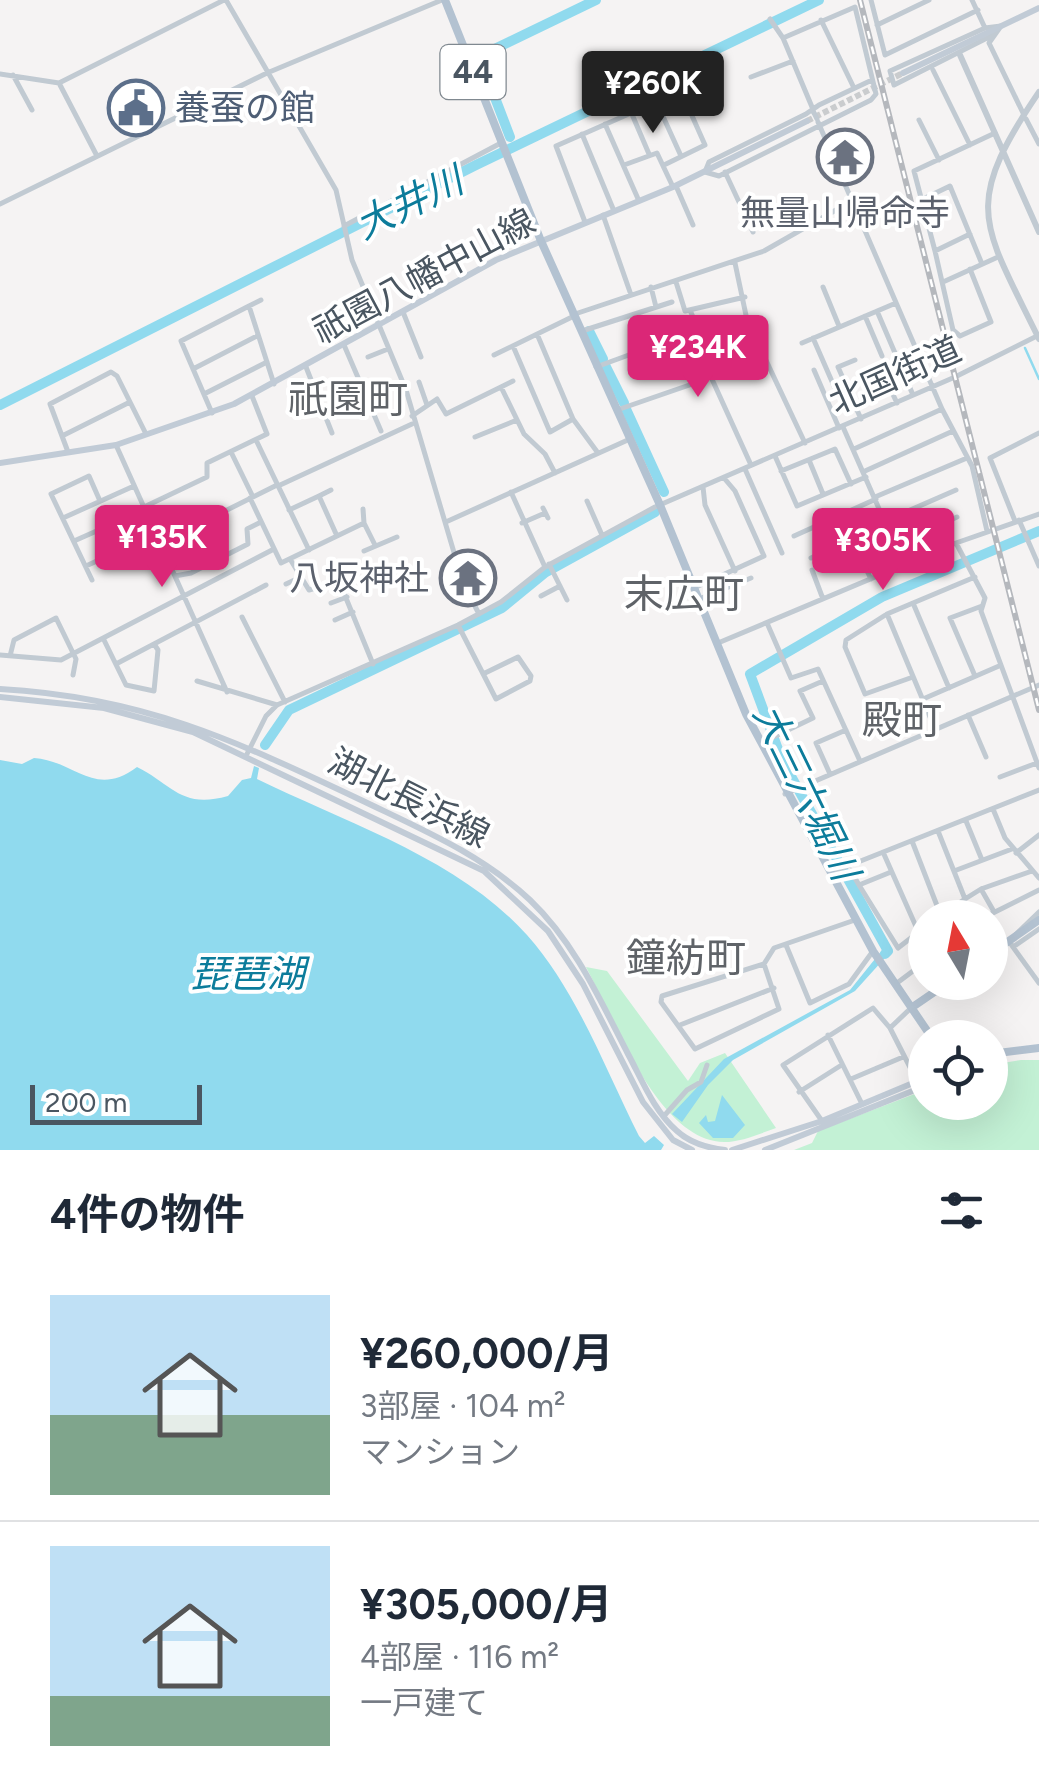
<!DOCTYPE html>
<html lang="ja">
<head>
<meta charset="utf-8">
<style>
  body { margin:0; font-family:Figtree,"Noto Sans JP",sans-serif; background:#f6f6f7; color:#1f2937; height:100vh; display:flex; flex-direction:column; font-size:38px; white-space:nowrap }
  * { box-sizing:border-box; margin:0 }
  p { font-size:32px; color:#747a83 }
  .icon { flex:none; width:55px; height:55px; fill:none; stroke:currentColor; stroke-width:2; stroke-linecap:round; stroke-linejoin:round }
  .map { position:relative; height:1150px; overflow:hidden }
  .details { display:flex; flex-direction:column; background:#fff; flex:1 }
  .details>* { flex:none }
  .needle { width:65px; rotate:350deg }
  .tools { position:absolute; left:908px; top:900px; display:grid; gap:20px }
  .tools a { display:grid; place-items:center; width:100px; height:100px; border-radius:50%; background:#fff; box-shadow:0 10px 40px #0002; font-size:50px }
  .scale { position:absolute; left:30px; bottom:25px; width:172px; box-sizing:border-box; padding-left:10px; border:5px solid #4a5661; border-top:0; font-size:28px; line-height:35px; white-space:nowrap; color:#4a5661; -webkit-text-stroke:8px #fff; paint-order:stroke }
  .price { position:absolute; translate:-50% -85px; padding:0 22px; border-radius:10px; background:#db2777; color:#fff; font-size:32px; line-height:65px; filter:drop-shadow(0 2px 5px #0008) }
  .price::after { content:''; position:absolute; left:50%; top:60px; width:30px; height:22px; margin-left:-15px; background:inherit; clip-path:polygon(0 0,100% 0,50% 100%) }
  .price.active { background:#222; color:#fff }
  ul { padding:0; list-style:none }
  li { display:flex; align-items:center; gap:30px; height:250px; padding:0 50px }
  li+li { border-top:2px solid #e0e1e3 }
  li span { display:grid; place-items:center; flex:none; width:280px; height:200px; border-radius:0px; color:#555 }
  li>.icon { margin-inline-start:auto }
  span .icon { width:120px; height:120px; fill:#fffc; stroke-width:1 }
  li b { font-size:42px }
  h2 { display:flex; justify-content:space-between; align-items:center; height:120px; padding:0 50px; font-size:42px }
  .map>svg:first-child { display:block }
  .green { fill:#c3f1d5 }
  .water { fill:#90daee }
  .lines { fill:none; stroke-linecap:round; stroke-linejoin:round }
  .stream { stroke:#90daee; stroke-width:2.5 }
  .river { stroke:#90daee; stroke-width:10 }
  .secondary-tunnel { stroke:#caccce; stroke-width:6; stroke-dasharray:6 3; stroke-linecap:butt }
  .minor { stroke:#c1cad2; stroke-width:5 }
  .tertiary { stroke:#c1cad2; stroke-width:6 }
  .secondary { stroke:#c1cbd6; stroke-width:6 }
  .primary { stroke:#b3c2d1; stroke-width:8 }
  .rail-casing { stroke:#b5b8bd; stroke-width:6 }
  .rail { stroke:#fff; stroke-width:2.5; stroke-dasharray:8; stroke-linecap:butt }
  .minor-bridge { stroke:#c1cad2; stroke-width:5 }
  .labels { text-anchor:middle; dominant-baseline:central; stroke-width:8; stroke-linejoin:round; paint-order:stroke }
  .shield { fill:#fff; stroke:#808990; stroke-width:2.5 }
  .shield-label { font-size:32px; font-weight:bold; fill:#4a5661 }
  .service-label { font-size:35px; fill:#4e5e75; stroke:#fff; text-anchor:start }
  .worship-label { font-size:35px; fill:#5b616d; stroke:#fff }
  .street-label { font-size:35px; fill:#4a5661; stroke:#fff }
  .water-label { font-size:38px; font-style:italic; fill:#0c7c9b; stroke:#fff }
  .quarter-label { font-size:40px; fill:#5f6368; stroke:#fff }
</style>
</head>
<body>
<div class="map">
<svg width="1039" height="1150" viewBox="0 0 1039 1150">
  <rect width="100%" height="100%" fill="#f5f3f3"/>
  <path class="green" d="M586,967l21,4 81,110 12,-18 25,-10 51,75c-17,6 -35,14 -52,14 -66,-1 -111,-125 -138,-175z
    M1021,1060h18v90h-245l18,-7 6,-12 107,-41v12h65v-37z"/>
  <path class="water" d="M34,758c42,3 60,41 103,9 36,18 44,42 91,29l14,-16 9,-2 3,-12 5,2 -2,11c90,44 202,80 270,156 50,56 79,136 112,201l6,7 9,-7 10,9 -3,5h-661v-390l22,4z
    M887,944l5,6 -37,41 -122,69 -25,25 -26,37 -10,-8 52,-55 126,-69z
    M722,1095l23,30 -12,13h-20l-14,-15 7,-8 2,7 7,-1z"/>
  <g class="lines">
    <path class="stream" d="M1025,348l14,31"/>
    <path class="river" d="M510,137l-29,-76 1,-6 114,-55
      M589,331l14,28
      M605,365l19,38
      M0,405l476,-240 343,-165
      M626,409l38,83
      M265,745l24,-35 213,-102 44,-36 109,-60
      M885,954l3,-3 -106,-191 -32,-86 132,-77 157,-66"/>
    <path class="secondary-tunnel" d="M807,121l96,-48"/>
    <path class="minor" d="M226,0l110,190 16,70 54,130 57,193 16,31
      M871,0l14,55 93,-45
      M972,0l13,28 16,-2 -12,17 35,72
      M770,19l13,19
      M821,20l33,68
      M877,25l52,-25
      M985,28l-95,43 4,14 99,-50
      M933,70l37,75
      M0,74l59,9
      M13,75l19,35
      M751,77l42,-16
      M656,101l25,55
      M631,112l18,42
      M814,113c-1,-2 -1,-4 -2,-6l-29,-69 72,-31 21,87 -5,6 -152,76 -14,-4 4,-10 97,-48c4,-3 9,-6 13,-9l53,-25
      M1026,119l13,25
      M919,120l20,40
      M818,122l124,287
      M605,124l34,77
      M582,134l32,77
      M97,156l-38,-73 165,-83
      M624,165l33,-12 16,34
      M725,172l28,60
      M676,186l17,39
      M921,200l29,-14 32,78
      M0,204l267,-131 175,-73
      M603,215l27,77
      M585,222l-29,-76 125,-55 24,54 -41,20
      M344,226l157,-83
      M970,234l-35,17 -21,-80 81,-38
      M935,251l18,79 7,6 31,-14 -21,-53
      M735,263l12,57 58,123
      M676,282l9,29 60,-14
      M943,282l55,-25
      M651,287l5,20
      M823,287l16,39
      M249,306l12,-6
      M690,310l27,64
      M877,311l36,84
      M403,312l18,45
      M572,315l192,-64 86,-49
      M865,316l17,40
      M582,331l90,-29
      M813,338l24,55
      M802,343l94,-40
      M344,345l37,86
      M513,346l37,86 23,-13 -36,-85
      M494,355l78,-38
      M368,357l20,-8
      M855,360l-17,7 23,52
      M306,367l26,66
      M596,367l101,-37
      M193,369l64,-33
      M881,369l16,34
      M814,370l25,58
      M711,377l40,88
      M419,382l8,23
      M501,387l12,-6
      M204,394l63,-32
      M617,410l84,-29 61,-29
      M212,413l-31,-72 68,-35 25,78
      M412,416l25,-17 9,15 55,-27 23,47 21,20 10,19
      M573,419l25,34
      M843,427l52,118
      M64,435l66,-33
      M475,437l42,-17
      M256,440l53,110
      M116,445l111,247
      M854,449l88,-40 30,57 15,65
      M68,452l-18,-48 61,-32 6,4 29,58
      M231,452l22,45
      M775,456l22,50 69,-29
      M809,460l14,34
      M745,469l37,84
      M781,471l54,-22 16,35
      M865,471l88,-40
      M278,486l134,-62
      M703,487l2,18 30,66
      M511,492l34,75
      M319,496l12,-6
      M875,497l92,-39
      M250,498l31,65 83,-40 11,22
      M587,501l15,34
      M144,507l63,-30v-14l60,-29 -15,-38
      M543,508l5,10
      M363,509l1,14
      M289,510l30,-14 18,40
      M63,518l71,-32
      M1019,520l20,46
      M448,521l182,-82
      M885,521l71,-31
      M1015,521l-25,-63 49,-25
      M522,523l23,-10
      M794,536l82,-37
      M74,541l70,-31
      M956,543l29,55 -4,13 58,157
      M159,544l118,-59
      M364,551l33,-14
      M811,558l74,-34
      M290,559l19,31 30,-9 34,83
      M861,559l10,20
      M549,564l18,36
      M904,565l-9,-20 62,-28
      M86,566l69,-32
      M812,570l11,29
      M175,576l16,-3 57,-29 -1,-15 14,-7
      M92,580l-41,-86 38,-18 11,25
      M286,584l15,-7
      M694,588l70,-32 -29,-65 -11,-13
      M541,596l19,-10
      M699,599l52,-21
      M331,603l16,-6
      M913,603l62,-26
      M887,614l48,115
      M242,617l43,85
      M335,620l18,-8
      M767,623l24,55 27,-9 42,92
      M458,625l38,74 34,-18 1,-5 -13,-19 -35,17
      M104,640l22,45 28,6 4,-41 -4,-6
      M718,643l238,-100 83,-29
      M0,655l61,5 213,-111
      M10,656l4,-16 42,-22 20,41 -3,16
      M116,664l150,-79
      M975,676l-25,-58 32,-12
      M913,677l-48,17 -20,-47 1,-7 41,-26 26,-11 36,85
      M197,681l80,24
      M923,699l76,-33
      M968,715l18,42
      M761,743l52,-25 -13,-27 23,-10
      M247,754l19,-38 11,-11 181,-80 43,-23 44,-35 110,-60 300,-130 84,-42
      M830,774l-14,-31 30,-13
      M1000,777l37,-14
      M785,794l254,-109
      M993,809l12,29 34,40
      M966,821l16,39
      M938,831l27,68 16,-10 12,21
      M912,841l29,75
      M883,852l35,79
      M1016,853l23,-18
      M851,871l8,14
      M954,871l58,-22
      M833,872l206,-82
      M891,872l-32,13 39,63 27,-21
      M981,889l51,-18
      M1039,912l-30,29 4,6 26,-18
      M939,917l26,-18
      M983,918l56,-28
      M786,945l24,58 39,-19 24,-33
      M1013,947l26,36
      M764,964l15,45 -84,40 -34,-47 1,-6 102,-32 10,-16 81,-28
      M897,983l28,-21
      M680,1025l94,-37
      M890,1028l27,53
      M828,1035l34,69
      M851,1079l52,-22
      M799,1092l41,-26
      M664,1116l23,-26 14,-8 6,-17
      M822,1121l-39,-56 90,-57 17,20 22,-21"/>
    <path class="tertiary" d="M960,55l79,177
      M1039,92c-78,115 -57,130 0,247"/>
    <path class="secondary" d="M903,73l136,-65
      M0,463l116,-18 118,-41 262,-144 177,-73 134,-66
      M0,689c143,8 234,51 361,111 60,29 120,54 169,100 45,43 70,100 98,154 14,26 26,57 49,77 13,12 31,17 48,19
      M0,697l104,11 89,24 291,139 64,60 35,53 60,118 30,38 19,10
      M732,1150l90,-29 103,-43
      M765,1150l160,-64"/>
    <path class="primary" d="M445,0l96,241 119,264 86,209 127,237 59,87
      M990,954l49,-34
      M914,1006l35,-24
      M990,1054l49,-6"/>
    <g class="rail-casing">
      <path id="rail" d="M860,0l179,710"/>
    </g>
    <use href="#rail" class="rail"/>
    <path class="minor-bridge" d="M814,113l3,6"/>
  </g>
  <defs>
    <g id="civic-ring" transform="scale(2.875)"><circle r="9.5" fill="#fff" stroke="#5c6f8a" stroke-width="1.5"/><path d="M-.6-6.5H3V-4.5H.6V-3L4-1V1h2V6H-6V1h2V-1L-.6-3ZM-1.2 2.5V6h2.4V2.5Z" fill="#5c6f8a"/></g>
    <g id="temple-ring" transform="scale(2.875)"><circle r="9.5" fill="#fff" stroke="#6b7280" stroke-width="1.5"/><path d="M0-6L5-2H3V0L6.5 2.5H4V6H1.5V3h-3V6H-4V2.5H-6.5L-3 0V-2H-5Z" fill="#6b7280"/></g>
  </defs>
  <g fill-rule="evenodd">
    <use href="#civic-ring" x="136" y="108"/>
    <use href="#temple-ring" x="845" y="157"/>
    <use href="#temple-ring" x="468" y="578"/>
  </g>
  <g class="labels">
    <rect class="shield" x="440.5" y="45" width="65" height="54" rx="8"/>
    <g class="shield-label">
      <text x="473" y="72">44</text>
    </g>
    <g class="service-label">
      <text x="175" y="108">養蚕の館</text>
    </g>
    <g class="worship-label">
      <text x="845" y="213">無量山帰命寺</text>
      <text x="429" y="578" text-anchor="end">八坂神社</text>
    </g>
    <g class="street-label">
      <text transform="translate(424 276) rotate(-28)">祇園八幡中山線</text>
      <text transform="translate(895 375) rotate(-24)">北国街道</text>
      <text transform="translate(409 798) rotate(27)">湖北長浜線</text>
    </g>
    <g class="water-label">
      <text transform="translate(409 203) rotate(-26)">大井川</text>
      <text transform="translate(806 792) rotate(64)">大三六堀川</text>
      <text x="248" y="974">琵琶湖</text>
    </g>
    <g class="quarter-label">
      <text x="348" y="399">祇園町</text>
      <text x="684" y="594">末広町</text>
      <text x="902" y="720">殿町</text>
      <text x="686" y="958">鐘紡町</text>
    </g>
  </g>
</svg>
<div class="tools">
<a><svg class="needle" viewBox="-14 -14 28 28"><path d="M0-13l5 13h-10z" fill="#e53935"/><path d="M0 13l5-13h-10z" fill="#747a83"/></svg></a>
<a><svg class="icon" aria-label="locate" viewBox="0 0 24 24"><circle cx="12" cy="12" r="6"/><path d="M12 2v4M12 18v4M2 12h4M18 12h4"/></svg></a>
</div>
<div class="scale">200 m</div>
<b class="price active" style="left:653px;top:136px">¥260K</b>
<b class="price" style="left:698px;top:400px">¥234K</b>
<b class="price" style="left:162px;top:590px">¥135K</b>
<b class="price" style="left:883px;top:593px">¥305K</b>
</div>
<section class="details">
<h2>4件の物件<svg class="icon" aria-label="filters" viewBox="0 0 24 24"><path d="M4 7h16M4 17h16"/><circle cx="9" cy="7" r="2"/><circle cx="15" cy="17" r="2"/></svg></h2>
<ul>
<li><span style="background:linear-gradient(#bfe0f5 60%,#7fa58c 0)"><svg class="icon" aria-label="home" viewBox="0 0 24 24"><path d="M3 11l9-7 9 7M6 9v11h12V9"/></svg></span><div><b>¥260,000/月</b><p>3部屋 · 104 m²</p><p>マンション</p></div></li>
<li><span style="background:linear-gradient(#bfe0f5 75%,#7fa58c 0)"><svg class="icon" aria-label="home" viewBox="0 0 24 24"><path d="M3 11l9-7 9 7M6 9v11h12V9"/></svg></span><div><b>¥305,000/月</b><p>4部屋 · 116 m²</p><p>一戸建て</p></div></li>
</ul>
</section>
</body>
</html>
